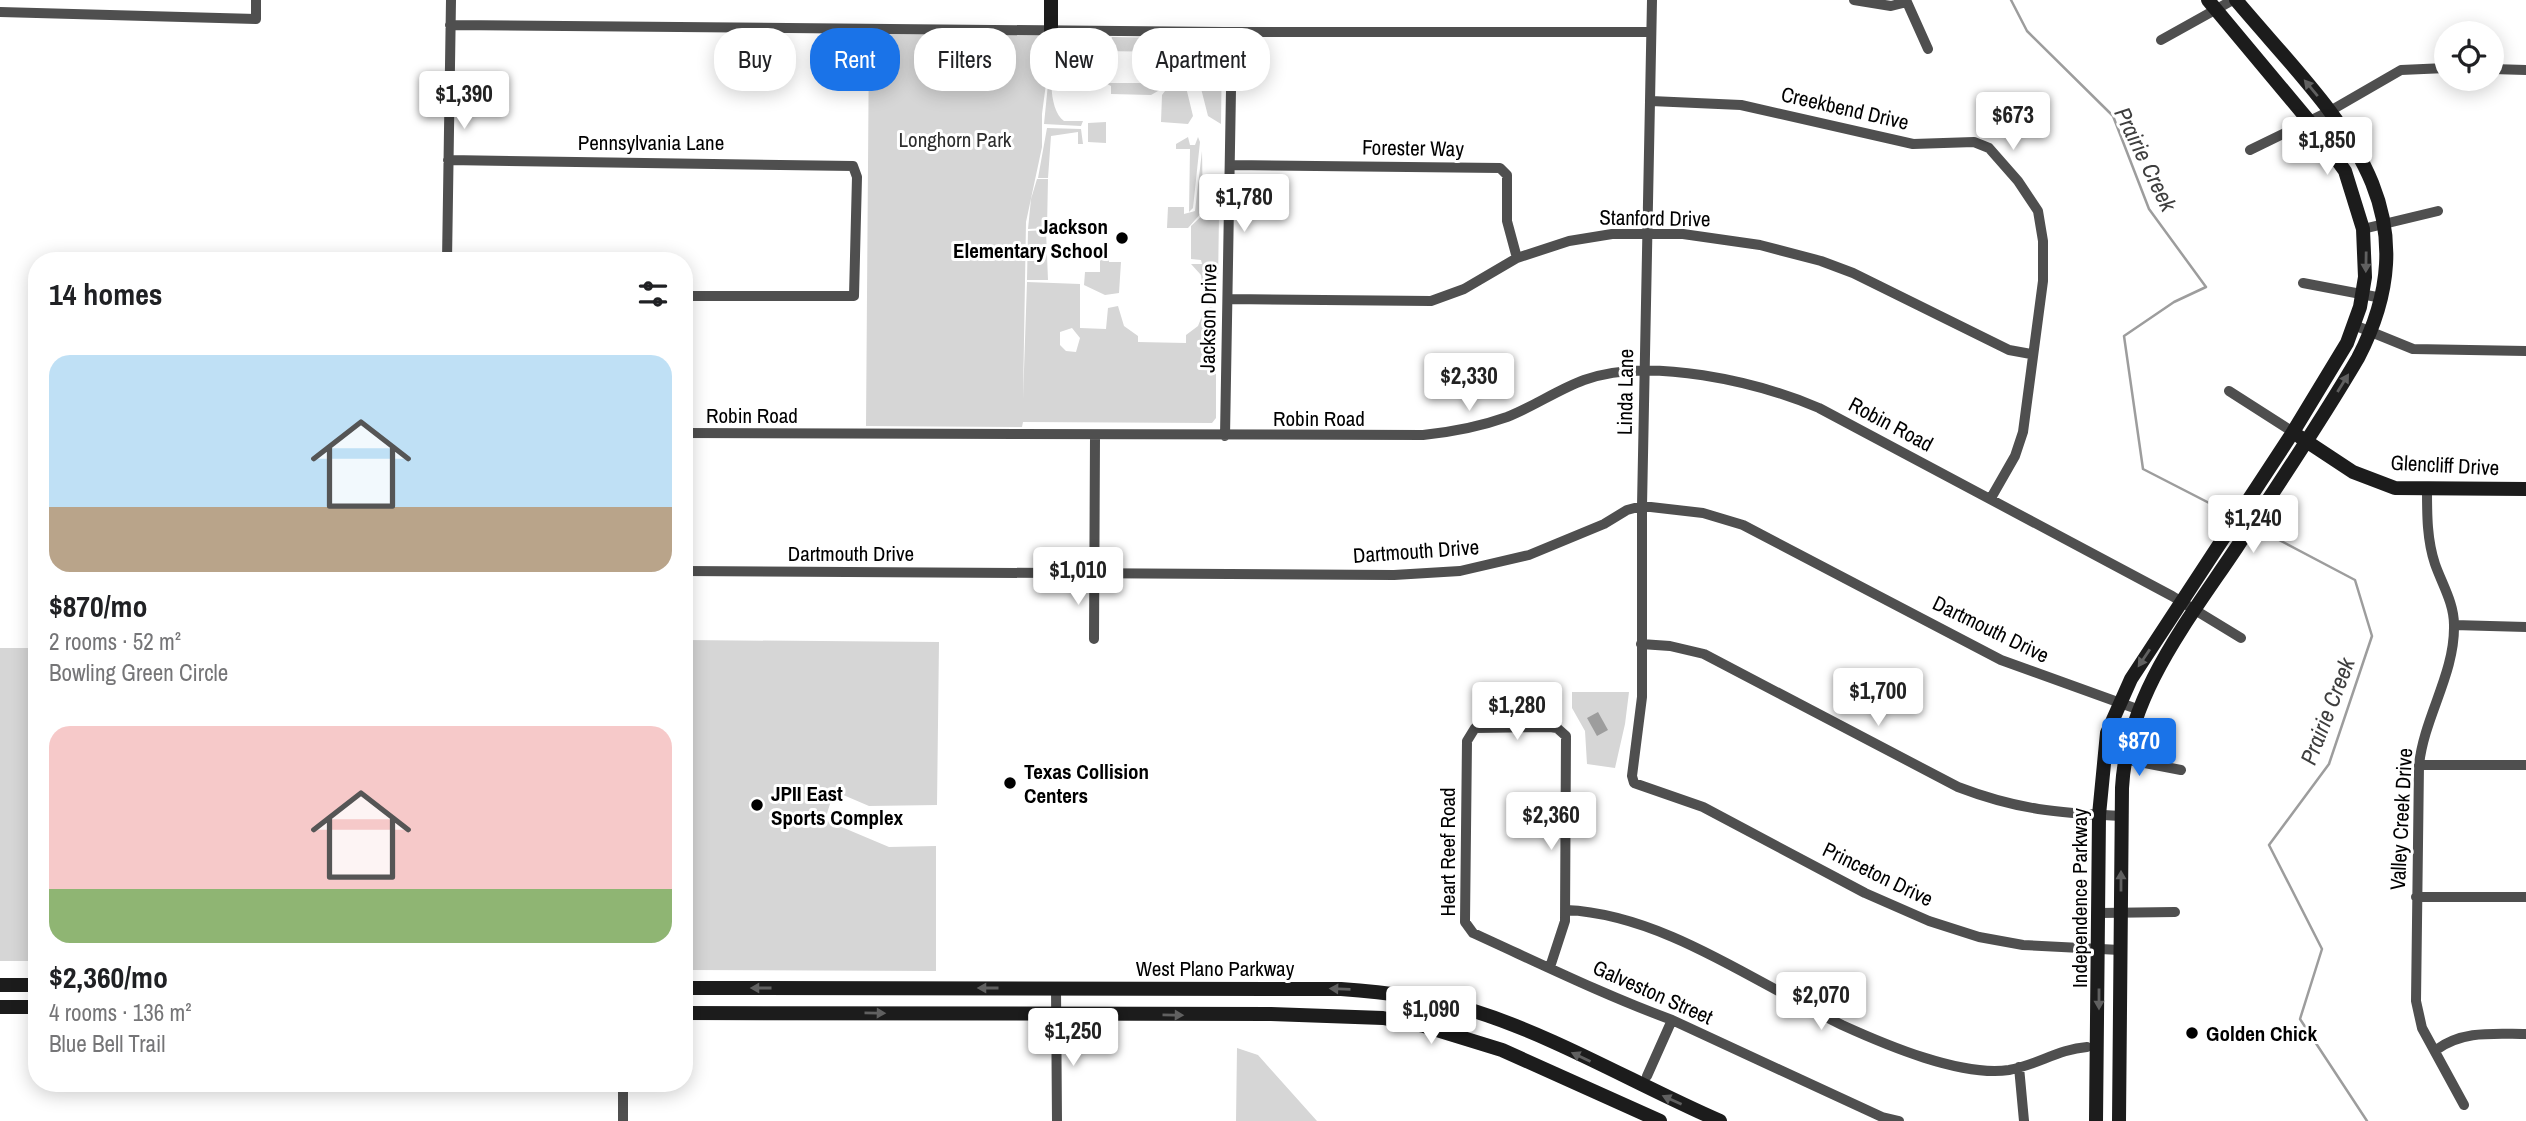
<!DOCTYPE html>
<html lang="en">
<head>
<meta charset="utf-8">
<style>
  body { margin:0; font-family:"Archivo Narrow",sans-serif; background:#f2f2f2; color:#202124; height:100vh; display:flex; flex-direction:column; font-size:26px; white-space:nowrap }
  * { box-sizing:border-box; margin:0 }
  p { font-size:23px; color:#757577 }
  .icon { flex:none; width:38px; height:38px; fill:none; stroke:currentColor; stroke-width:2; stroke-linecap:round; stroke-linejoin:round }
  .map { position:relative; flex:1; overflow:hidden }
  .side { position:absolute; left:28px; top:252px; width:665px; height:840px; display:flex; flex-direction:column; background:#fff; border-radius:28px; box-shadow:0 4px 18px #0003 }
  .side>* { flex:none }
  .top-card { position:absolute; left:714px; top:28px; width:665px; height:63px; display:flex; gap:14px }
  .controls { position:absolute; left:2434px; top:21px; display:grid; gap:14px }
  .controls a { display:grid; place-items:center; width:70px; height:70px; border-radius:50%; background:#fff; box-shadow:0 4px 18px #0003; font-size:35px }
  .price { position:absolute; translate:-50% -60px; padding:0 16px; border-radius:7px; background:#fff; color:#222; font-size:23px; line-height:46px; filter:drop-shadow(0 2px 4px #0008) }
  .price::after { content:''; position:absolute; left:50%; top:42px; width:21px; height:16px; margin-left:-10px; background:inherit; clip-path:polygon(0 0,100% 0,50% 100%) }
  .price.on { background:#1a73e8; color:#fff }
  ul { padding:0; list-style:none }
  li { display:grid; align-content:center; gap:14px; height:371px; padding:0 21px }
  li span { display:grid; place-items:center; height:217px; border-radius:21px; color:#555 }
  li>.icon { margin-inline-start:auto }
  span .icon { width:126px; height:126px; fill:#fffc; stroke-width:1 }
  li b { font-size:30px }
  h2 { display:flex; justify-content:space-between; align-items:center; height:84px; padding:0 21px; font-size:30px }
  .chip { padding:0 24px; border-radius:28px; background:#fff; box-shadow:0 4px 18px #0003; font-size:24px; line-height:63px }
  .chip.on { background:#1a73e8; color:#fff }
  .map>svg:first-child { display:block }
  .green { fill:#d6d6d6; fill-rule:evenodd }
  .water { fill:#9d9d9d }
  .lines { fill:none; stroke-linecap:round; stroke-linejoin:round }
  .stream { stroke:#9d9d9d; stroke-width:2.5 }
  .street { stroke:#4f4f4f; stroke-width:10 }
  .secondary { stroke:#1c1c1c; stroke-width:14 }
  .oneway { fill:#606060 }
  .poi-dot { fill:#000; stroke:#fff; stroke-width:2.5 }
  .labels { text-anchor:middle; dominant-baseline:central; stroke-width:6; stroke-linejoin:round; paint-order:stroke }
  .street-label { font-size:21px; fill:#000; stroke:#fff }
  .park-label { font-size:21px; fill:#2d2d2d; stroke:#fff }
  .poi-label { font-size:21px; font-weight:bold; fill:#000; stroke:#fff; text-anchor:start }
  .water-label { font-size:23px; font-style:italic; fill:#3e3e3e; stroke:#fff }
</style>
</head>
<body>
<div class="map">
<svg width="2526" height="1121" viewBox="0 0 2526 1121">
  <rect width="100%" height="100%" fill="#fff"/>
  <path class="green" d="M869,34l175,1 -4,25 7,16 -5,38v33l-16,75 -3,177 4,-117 53,2v44l26,1 2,-21 10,-2 6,20 14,10v6l48,1v-8l12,-9 6,-15 6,-4 6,2v109l-4,5 -189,-1 -1,5 -156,-1zM1072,328l8,10 -4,14 -10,-1 -6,-6v-13z
    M1047,37h26l9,7c-5,9 -16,7 -23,14 -12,13 -9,54 5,63h19l-2,5 -37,-2 5,-50 -6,-11z
    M1109,37l2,4 1,-4 61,1 6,11 2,12h-7v-9l-75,-1 -3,8 -1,-20z
    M1197,38h19l6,6 -1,80 -13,-8 -18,-71 1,-5z
    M1105,83h60v4l-14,8 -40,-1v-8z
    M1171,83h14l8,33 -5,8 -27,-2 1,-27z
    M1106,122v21l-18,-1v-19z
    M1047,128l34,1 2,15h-5v-12l-27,4 -3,42h-10z
    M1188,137l2,8h5l3,-8 2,5 -7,66 -4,4 1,-63h-14v-5z
    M1202,151l1,60 -15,17h-21l1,-21h16v7l11,-3z
    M1037,179h11l-1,49 -19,1 3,-30z
    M1208,210l11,5 -1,69 -1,8 -7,2 -7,-5 -2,-14 -10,-11h11l-1,-4 -10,-1v-33z
    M1046,230l2,50h-21l1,-49z
    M1100,257h9v5h12l-2,31 -14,2 -21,-10 1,-13h15z
    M684,640l255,2 -2,163 -68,1 -35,-15 -9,29 64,27 47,-1v125l-252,-1z
    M0,648h37v313h-37z
    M1572,692h57l-4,32 -10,44 -28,-4 -2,-33 -13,-23z
    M1237,1048l21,7 59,66h-81z"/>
  <path class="water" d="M1598,712l10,18 -11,6 -10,-18z"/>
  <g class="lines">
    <path class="stream" d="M2011,0l16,31 86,85 36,93 57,78 -32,15 -50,34 19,133 78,40
      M2262,531l93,49 17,56 -43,128 -60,81 53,104 -22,70 67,102"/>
    <path class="street" d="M1652,0l-10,506v191l-10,79 2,7 69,24 162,86 64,28 50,16 44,8 97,5
      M1854,0l37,6 16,-4
      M1906,0l22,49
      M0,12l256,7v-19
      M450,25l774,7h427
      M2161,40l72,-40
      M2492,69l34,1
      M1651,101l90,4 172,39 61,-2 15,6 29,33 20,30 5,30v40l-20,151 -8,24 -24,42
      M2250,150l80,-39 71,-41 45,-2
      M448,160l405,6 4,11 -3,119h-170
      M1231,165l269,3 7,7v46l10,37
      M2363,229l75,-18
      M447,261l4,-261
      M2303,283l79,15
      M1228,299l203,2 33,-12 53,-31 52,-17 43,-7h71l77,11 61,16 32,12 156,77 22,4
      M2354,325l59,24 113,2
      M2229,391l64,41
      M684,433l739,2c29,-3 56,-8 84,-18 26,-10 50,-27 77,-37 65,-24 174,2 235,28l353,188 69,42
      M1225,436l7,-404
      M2427,490c0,25 0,50 8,74 7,20 19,39 19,61 1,49 -30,92 -35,140l-3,236 6,27 42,77
      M684,571l710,4 66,-4 69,-16 75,-31 23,-14 15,-4 61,7 40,12 258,135 136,49
      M2454,625l72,2
      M1094,639l1,-203
      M1641,644l29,2 34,8 254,133c60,23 100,26 163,29
      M2103,755l78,15
      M2419,765h107
      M2416,897h110
      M1566,910c96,4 190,73 276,115 44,20 119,52 167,45 28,-5 50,-21 78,-23
      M2099,913l76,-1
      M1550,967l15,-46 1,-185 -9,-8 -7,-1 -75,1 -8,13 -2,181 8,11c66,30 131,62 199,87l210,97 17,4
      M1056,988l1,133
      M2436,1050c27,-20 58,-16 90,-16
      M2019,1067l5,54
      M1647,1076l25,-56
      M623,1083v38"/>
    <path class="secondary" d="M1051,0v30
      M2300,437l53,35 42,16 131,1
      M0,985h37
      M684,988l657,1c46,3 89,9 133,22 83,26 165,75 246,110
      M0,1007h37
      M684,1013l587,1 112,4 41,8 78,24 158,71
      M2096,1121l3,-306 8,-82 24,-54 162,-247 54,-89 13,-36 5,-30 -2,-48 -18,-58 -36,-50 -101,-121
      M2119,1121l3,-333c5,-93 65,-166 115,-241 41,-62 83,-124 121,-189 81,-156 -28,-246 -122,-358"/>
  </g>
  <defs><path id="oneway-solid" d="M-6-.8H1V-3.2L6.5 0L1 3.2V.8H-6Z" transform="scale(1.75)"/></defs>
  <g class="oneway">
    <use href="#oneway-solid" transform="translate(2311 88) rotate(-130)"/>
    <use href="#oneway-solid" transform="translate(2366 262) rotate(91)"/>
    <use href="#oneway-solid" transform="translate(2343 383) rotate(-58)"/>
    <use href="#oneway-solid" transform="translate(2144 658) rotate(124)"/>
    <use href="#oneway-solid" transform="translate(2121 881) rotate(-90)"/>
    <use href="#oneway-solid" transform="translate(761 988) rotate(180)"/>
    <use href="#oneway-solid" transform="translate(988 988) rotate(-180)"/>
    <use href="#oneway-solid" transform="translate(1340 989) rotate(-178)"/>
    <use href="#oneway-solid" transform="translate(2099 999) rotate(90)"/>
    <use href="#oneway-solid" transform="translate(875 1013) rotate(1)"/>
    <use href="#oneway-solid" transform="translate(1173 1015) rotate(1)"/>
    <use href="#oneway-solid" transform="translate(1581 1057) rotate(-155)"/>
    <use href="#oneway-solid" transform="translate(1672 1100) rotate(-156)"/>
  </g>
  <g class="poi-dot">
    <circle cx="1122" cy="238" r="7"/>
    <circle cx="1010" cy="783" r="7"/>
    <circle cx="757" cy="805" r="7"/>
    <circle cx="2192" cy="1033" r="7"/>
  </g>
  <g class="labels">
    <g class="street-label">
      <text transform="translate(1845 108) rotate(13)">Creekbend Drive</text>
      <text x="651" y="142">Pennsylvania Lane</text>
      <text transform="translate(1413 148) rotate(1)">Forester Way</text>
      <text transform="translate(1655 218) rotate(1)">Stanford Drive</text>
      <text transform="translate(1208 318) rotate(-89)">Jackson Drive</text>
      <text transform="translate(1625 392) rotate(-89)">Linda Lane</text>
      <text x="752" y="415">Robin Road</text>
      <text x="1319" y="418">Robin Road</text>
      <text transform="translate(1891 424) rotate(28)">Robin Road</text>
      <text transform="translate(2445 465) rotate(3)">Glencliff Drive</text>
      <text transform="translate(1416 551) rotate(-4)">Dartmouth Drive</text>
      <text x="851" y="553">Dartmouth Drive</text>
      <text transform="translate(1991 629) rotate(26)">Dartmouth Drive</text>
      <text transform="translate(2401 819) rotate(-87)">Valley Creek Drive</text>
      <text transform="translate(1447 852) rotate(-90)">Heart Reef Road</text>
      <text transform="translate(1878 874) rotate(26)">Princeton Drive</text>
      <text transform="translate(2079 898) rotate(-90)">Independence Parkway</text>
      <text x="1215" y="968">West Plano Parkway</text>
      <text transform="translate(1653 992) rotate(24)">Galveston Street</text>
    </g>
    <g class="park-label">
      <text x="955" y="139">Longhorn Park</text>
    </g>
    <g class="poi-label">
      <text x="1108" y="226" text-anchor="end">Jackson<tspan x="1108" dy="24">Elementary School</tspan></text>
      <text x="1024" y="771">Texas Collision<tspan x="1024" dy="24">Centers</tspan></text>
      <text x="771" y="793">JPII East<tspan x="771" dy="24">Sports Complex</tspan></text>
      <text x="2206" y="1033">Golden Chick</text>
    </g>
    <g class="water-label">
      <text transform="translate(2146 159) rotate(64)">Prairie Creek</text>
      <text transform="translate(2327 711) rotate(-69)">Prairie Creek</text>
    </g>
  </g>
</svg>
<div class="controls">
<a><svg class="icon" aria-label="locate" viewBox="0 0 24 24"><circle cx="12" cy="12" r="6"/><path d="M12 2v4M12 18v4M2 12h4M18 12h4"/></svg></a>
</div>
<b class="price" style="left:464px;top:131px">$1,390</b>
<b class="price" style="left:2013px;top:152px">$673</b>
<b class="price" style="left:2327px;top:177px">$1,850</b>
<b class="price" style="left:1244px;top:234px">$1,780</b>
<b class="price" style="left:1469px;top:413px">$2,330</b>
<b class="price" style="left:2253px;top:555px">$1,240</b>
<b class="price" style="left:1078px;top:607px">$1,010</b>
<b class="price" style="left:1878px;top:728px">$1,700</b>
<b class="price" style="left:1517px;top:742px">$1,280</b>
<b class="price on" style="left:2139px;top:778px">$870</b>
<b class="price" style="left:1551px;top:852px">$2,360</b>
<b class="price" style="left:1821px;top:1032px">$2,070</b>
<b class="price" style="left:1431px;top:1046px">$1,090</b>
<b class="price" style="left:1073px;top:1068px">$1,250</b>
<div class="top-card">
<a class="chip">Buy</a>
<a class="chip on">Rent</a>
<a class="chip">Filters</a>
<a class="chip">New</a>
<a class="chip">Apartment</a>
</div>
<section class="side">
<h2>14 homes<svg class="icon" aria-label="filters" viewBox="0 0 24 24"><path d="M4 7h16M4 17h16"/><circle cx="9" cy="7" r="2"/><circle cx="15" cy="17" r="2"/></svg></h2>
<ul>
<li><span style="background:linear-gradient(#bfe0f5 70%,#b9a48a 0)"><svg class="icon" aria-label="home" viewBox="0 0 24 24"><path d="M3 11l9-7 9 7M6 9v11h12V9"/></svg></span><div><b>$870/mo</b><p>2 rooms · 52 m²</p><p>Bowling Green Circle</p></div></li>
<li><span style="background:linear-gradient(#f6c9c9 75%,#8fb573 0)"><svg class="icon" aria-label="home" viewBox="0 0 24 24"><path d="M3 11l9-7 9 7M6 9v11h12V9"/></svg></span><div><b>$2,360/mo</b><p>4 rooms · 136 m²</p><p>Blue Bell Trail</p></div></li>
</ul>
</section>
</div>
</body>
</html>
